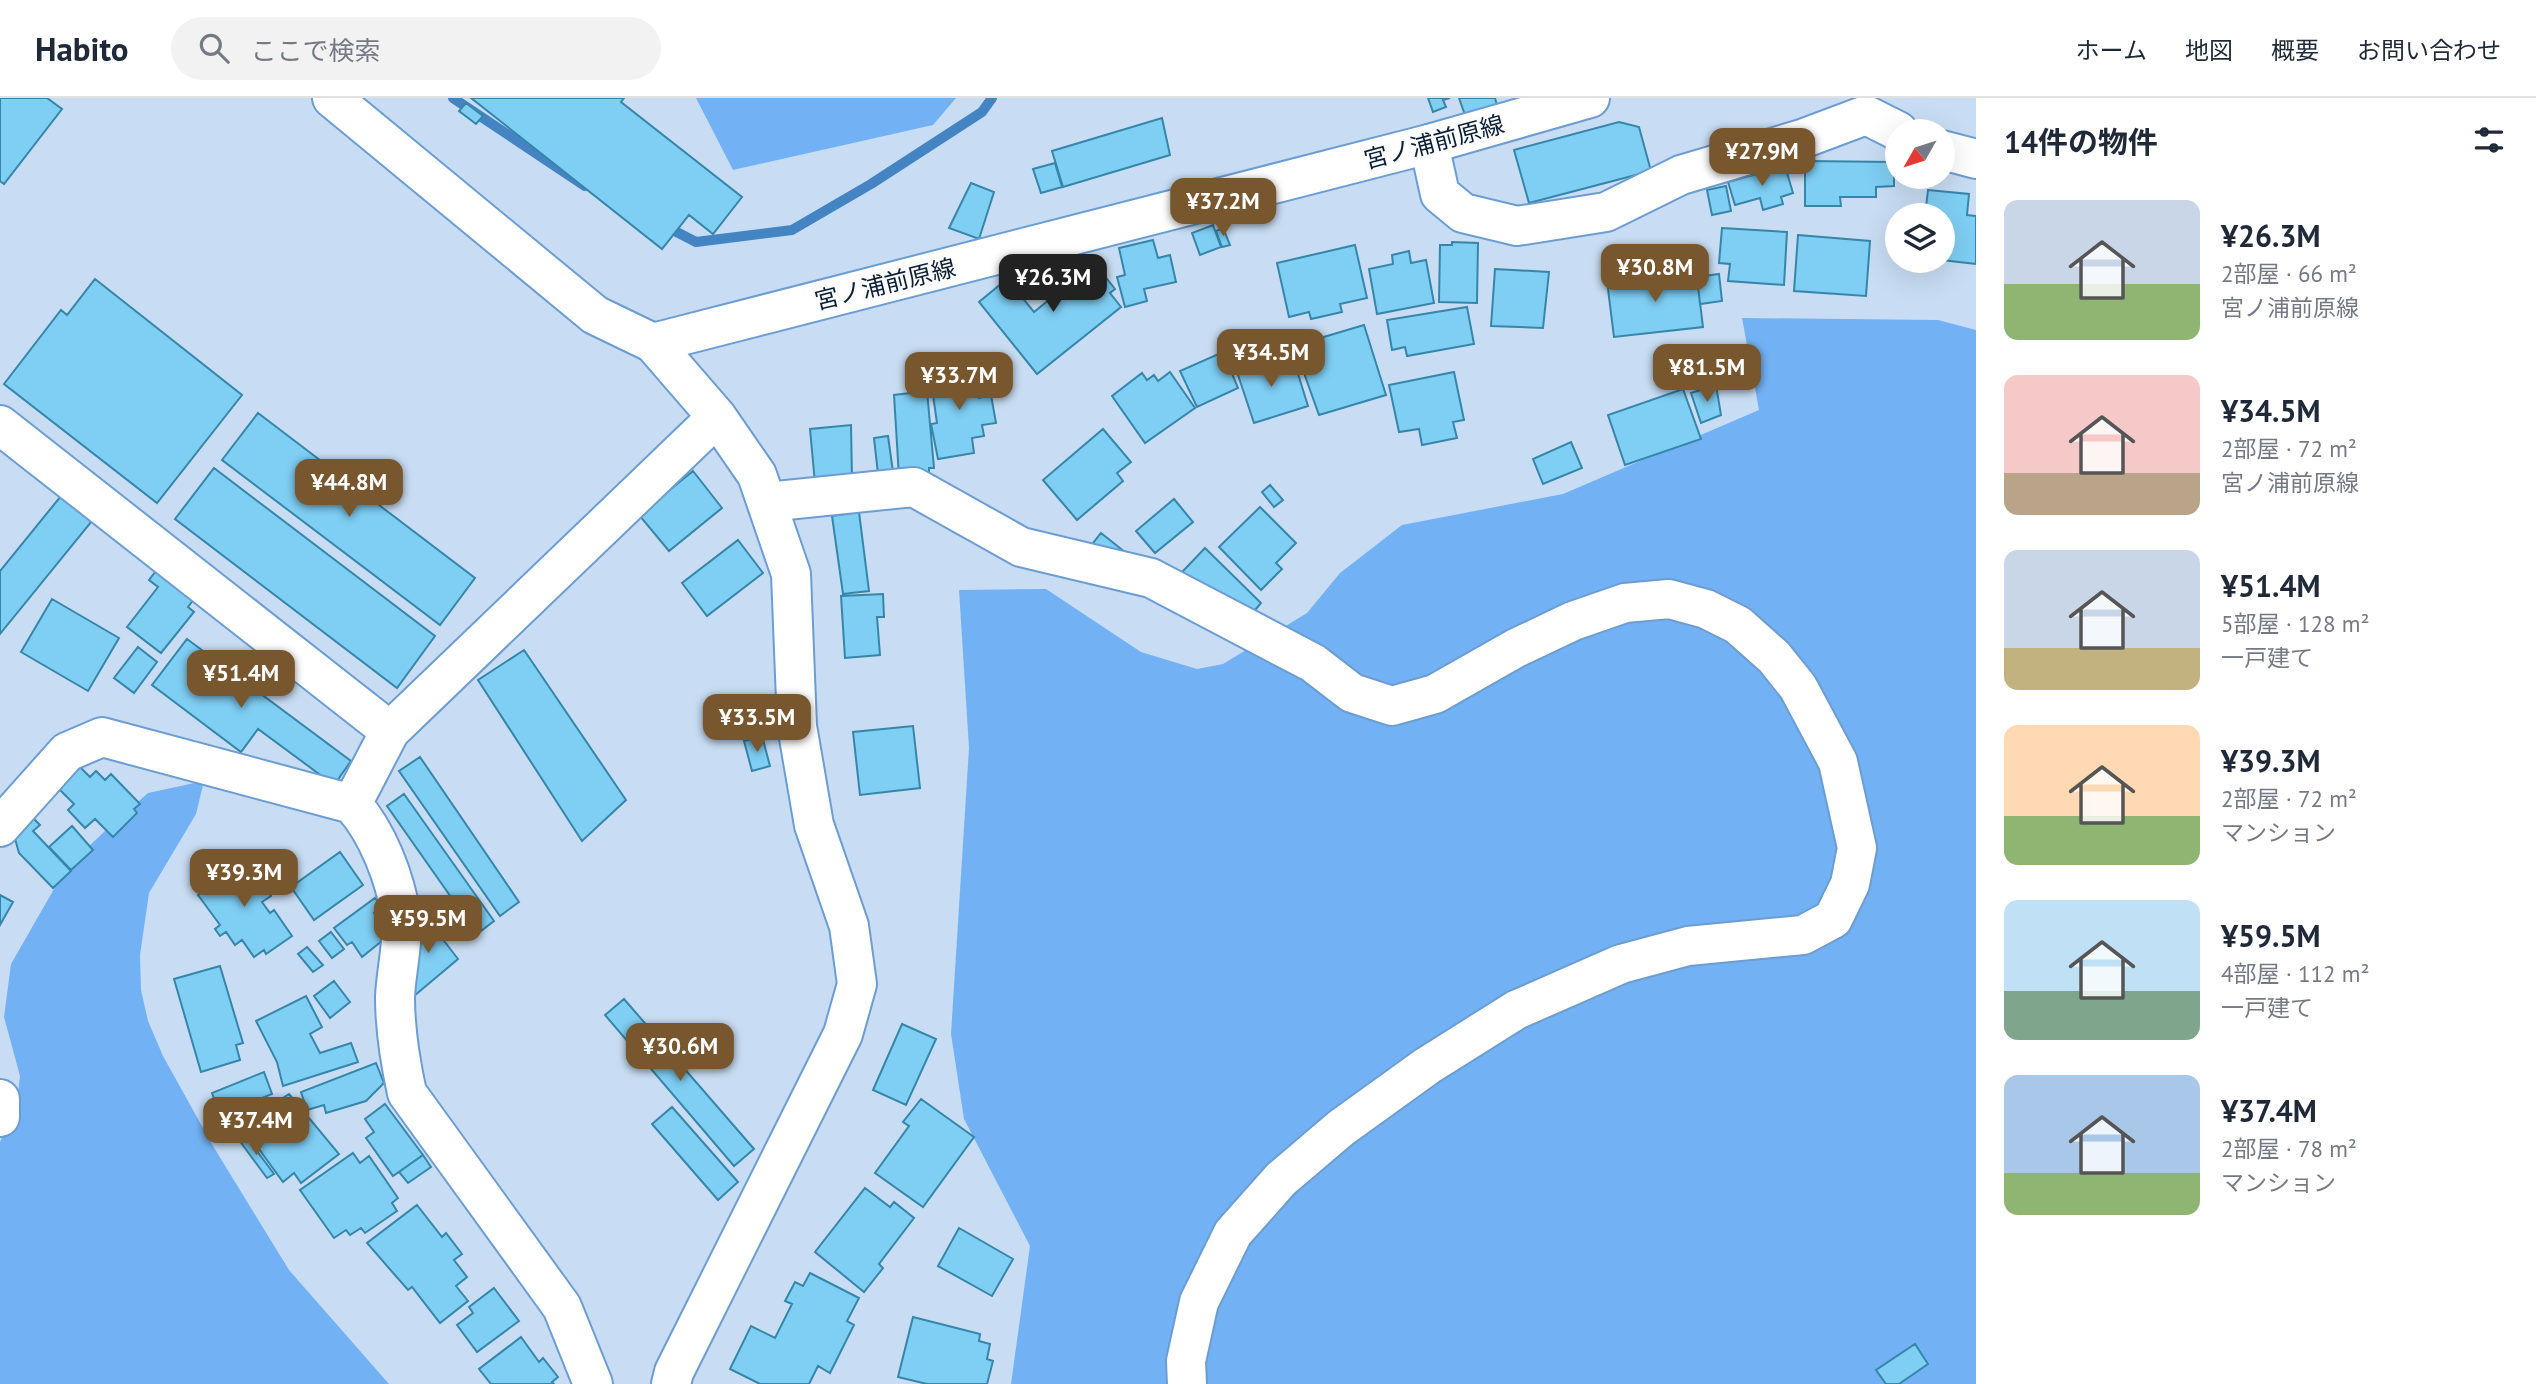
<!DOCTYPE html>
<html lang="ja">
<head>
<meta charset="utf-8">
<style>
  body { margin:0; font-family:"PT Sans","Noto Sans JP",sans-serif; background:#f2f2f3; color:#1f2937; height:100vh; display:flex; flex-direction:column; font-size:26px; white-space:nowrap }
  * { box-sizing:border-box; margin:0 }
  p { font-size:23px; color:#747a83 }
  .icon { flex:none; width:38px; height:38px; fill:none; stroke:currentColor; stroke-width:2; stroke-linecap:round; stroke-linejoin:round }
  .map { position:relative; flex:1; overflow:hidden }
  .details { display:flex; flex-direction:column; background:#fff; width:560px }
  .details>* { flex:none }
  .needle { width:46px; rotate:231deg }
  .fabs { position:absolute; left:1885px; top:21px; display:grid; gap:14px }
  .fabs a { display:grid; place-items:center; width:70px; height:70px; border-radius:50%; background:#fff; box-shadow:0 7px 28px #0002; font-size:35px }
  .price { position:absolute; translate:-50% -60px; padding:0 16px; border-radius:14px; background:#78572e; color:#fff; font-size:23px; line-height:46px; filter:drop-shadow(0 2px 4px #0008) }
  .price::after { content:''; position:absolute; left:50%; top:42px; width:21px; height:16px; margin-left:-10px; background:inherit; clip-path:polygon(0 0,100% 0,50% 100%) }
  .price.active { background:#222; color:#fff }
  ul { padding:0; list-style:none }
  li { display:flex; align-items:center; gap:21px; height:175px; padding:0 28px }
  li span { display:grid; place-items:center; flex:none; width:196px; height:140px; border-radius:14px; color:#555 }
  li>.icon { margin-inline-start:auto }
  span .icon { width:84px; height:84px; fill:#fffc; stroke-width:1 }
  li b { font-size:30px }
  h2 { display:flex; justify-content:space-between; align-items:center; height:84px; padding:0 28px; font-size:30px }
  header { display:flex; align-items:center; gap:42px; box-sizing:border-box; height:98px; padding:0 35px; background:#fff; border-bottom:2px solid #e0e1e3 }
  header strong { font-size:33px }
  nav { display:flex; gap:38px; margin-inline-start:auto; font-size:24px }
  .search { width:490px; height:63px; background:#f2f2f3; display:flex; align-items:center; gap:18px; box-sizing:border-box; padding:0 24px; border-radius:38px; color:#747a83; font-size:26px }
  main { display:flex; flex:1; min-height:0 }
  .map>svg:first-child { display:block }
  .forest { fill:#72b2f4 }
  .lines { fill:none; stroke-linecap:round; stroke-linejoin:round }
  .stream { stroke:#4584c3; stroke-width:10 }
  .building { fill:#7fcef4; stroke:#3686aa; stroke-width:2 }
  .minor-casing { stroke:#6c9dd2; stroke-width:42 }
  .major-casing { stroke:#6c9dd2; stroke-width:42 }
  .minor { stroke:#fff; stroke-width:38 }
  .major { stroke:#fff; stroke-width:38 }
  .labels { text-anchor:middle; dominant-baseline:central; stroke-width:6; stroke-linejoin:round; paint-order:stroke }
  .street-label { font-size:24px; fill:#0c2035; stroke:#fbfbfb }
</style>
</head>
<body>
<header>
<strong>Habito</strong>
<div class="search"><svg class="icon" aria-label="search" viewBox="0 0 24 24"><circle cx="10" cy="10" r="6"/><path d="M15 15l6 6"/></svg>ここで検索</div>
<nav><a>ホーム</a><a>地図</a><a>概要</a><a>お問い合わせ</a></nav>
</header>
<main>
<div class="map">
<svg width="1976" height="1286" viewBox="0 0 1976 1286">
  <rect width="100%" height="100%" fill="#c8ddf3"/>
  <path class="forest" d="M696,0h260l-23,27 -200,45z
    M1742,220l196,2 38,10v1054h-965l19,-138 -66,-127 -13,-85 18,-286 -10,-158 87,-1 95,63 56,17 26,-5 84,-51 33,-40 62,-48 161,-31 196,-84z
    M204,683l-8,33 -47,79 -9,62 1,35 7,31 15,35 50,90 76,124 100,114h-389v-242l17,-39 3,-27 -16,-59 7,-53 55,-96 39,-37 43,-38z"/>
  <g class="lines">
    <path class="stream" d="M453,0l132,88
      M665,128l31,16 96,-12 79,-46 111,-72 10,-14"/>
  </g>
  <path class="building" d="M0,0h47l15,11 -58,75 -4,-3z
    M471,0h153l-3,4 121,95 -29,37 -24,-19 -27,34z
    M1428,0h22l-7,2 3,7 -13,5z
    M1459,0h36l3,11 -32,9z
    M466,5l17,13 -7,8 -17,-13z
    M1162,20l8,37 -107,32 -11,-36z
    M1619,24l20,5 12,44 -122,32 -15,-53z
    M1805,63l89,1v24l-18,1v10h-36l1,9h-36z
    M1055,65l7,24 -21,6 -8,-24z
    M1785,68l8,27 -12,4 2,7 -20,6 -3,-12 -25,7 -7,-23z
    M971,85l23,9 -15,47 -30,-11z
    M1726,88l5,25 -19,4 -5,-25z
    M1928,92l41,4 -2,21 9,1v48l-34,-4v-45h-17z
    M1213,127l8,22 -21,8 -8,-22z
    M1223,130l7,17 -8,2 -6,-16z
    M1722,130l65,4 -3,53 -56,-4 2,-17 -11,-1z
    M1798,137l72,6 -4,55 -72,-5z
    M1153,142l5,18 12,-3 6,27 -32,7 3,12 -22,6 -8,-30 8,-2 -6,-27z
    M1452,144l26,1 -1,60 -38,-1 1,-57h12z
    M1355,147l12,53 -27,6 2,8 -31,7 -2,-7 -20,5 -12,-54z
    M1409,153l2,12 15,-3 8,43 -57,11 -8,-45 24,-5 -1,-9z
    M1064,163l13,17 18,-14 20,25 -5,4 11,14 -84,67 -58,-72 28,-23 27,33 22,-18 -13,-16z
    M1495,171l54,3 -6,56 -52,-2z
    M1696,172l7,57 -89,10 -7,-56z
    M1719,176l3,27 -22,3 -3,-27z
    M95,181l147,116 -85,108 -153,-119 57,-74 6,5z
    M1467,209l7,37 -67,12 -2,-9 -13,3 -5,-30z
    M1364,227l22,70 -67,20 -15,-42 5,-1 -6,-23 16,-5 -2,-5z
    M1223,254l15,36 -41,19 -17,-36z
    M1265,258l4,13 25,-8 14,45 -54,17 -19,-57z
    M973,268l6,32 12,-3 5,28 -14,2 2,11 -12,2 2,15 -36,6 -7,-35 6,-1 -7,-49z
    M1170,274l25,36 -50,35 -33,-47 30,-23 5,7 7,-5 4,6z
    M1454,274l10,48 -11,2 4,16 -35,7 -3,-16 -20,3 -10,-47z
    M1716,287l5,30 -20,8 -10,-30z
    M1683,291l18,50 -76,26 -17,-50z
    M927,293l7,77h-5v5l-30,4 -5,-82z
    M258,315l217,165 -35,47 -218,-165z
    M851,327l1,54 -37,4 -5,-54z
    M1103,331l28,33 -14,11 6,8 -46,39 -34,-40z
    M888,338l5,36 -15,2 -4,-36z
    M1571,344l11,26 -39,16 -10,-25z
    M214,370l221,168 -38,52 -222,-169z
    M693,373l29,37 -53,43 -30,-36z
    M1270,387l13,15 -9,7 -12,-15z
    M61,398l31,25 -92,113v-63z
    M1174,401l19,23 -38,31 -19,-22z
    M1260,409l36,36 -20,20 6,6 -21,21 -42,-43z
    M859,414l10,79 -26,3 -11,-78z
    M1101,435l39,31 -58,-7z
    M738,442l25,33 -56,43 -25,-33z
    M1205,450l56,55 -10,12 -87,-24z
    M159,469l38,28 -9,12 6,5 -33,41 -34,-26 31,-40 -9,-7z
    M883,496l1,23h-7l3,38 -35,3 -4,-62z
    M52,501l67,39 -31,53 -67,-39z
    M187,541l164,122 -17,24 -76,-56 -17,23 -89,-67z
    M138,549l19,15 -23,31 -20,-15z
    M524,552l102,150 -44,41 -104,-161z
    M913,628l7,62 -60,7 -7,-63z
    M762,638l8,30 -18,5 -8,-30z
    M420,659l99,145 -19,14 -101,-145z
    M80,669l10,10 6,-6 9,9 6,-6 29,30 -6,5 3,4 -24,24 -18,-18 -10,9 -17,-18 6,-6 -16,-16z
    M404,696l90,127 -17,13 -90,-128z
    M32,719l8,8 -7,6 38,40 -18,17 -34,-35 -5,-18z
    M72,728l21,24 -22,20 -22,-23z
    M340,754l23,33 -49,35 -23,-33z
    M244,759l27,39 -9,6 8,11 4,-3 18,26 -26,18 -2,-4 -10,7 -12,-17 -7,5 -9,-13 -6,4 -5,-7 5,-4 -22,-30 15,-11 -6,-8 14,-9 2,4z
    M0,797l13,7 -13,23z
    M375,800l7,9 -8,6 7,10 -6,5 8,12 -21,17 -10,-15 -5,3 -13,-17z
    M428,822l30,39 -44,37 -5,-68z
    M331,834l13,17 -12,9 -13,-17z
    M307,849l16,18 -10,7 -15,-18z
    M220,868l23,77 -7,2 4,15 -39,12 -27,-93z
    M334,883l16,21 -20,16 -16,-22z
    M306,898l16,31 -12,7 10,19 31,-10 7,19 -75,24 -6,-24 -21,-41z
    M624,901l130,150 -20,17 -129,-151z
    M902,926l34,15 -30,66 -33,-15z
    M376,965l8,20 -18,18 -40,12 -2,-8 -17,5 -6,-18z
    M264,974l8,22 -52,21 -8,-22z
    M289,996l50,60 -38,29 -7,-10 -11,9 -38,-52 12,-9 -9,-11 19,-12 5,7z
    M921,1001l53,38 -51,70 -48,-34 34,-47 -6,-4z
    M385,1006l38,51 -30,21 -27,-38 8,-6 -9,-13z
    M672,1009l66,75 -20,18 -66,-76z
    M245,1037l29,39 -7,4 -28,-38z
    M353,1055l7,10 9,-7 29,42 -6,5 5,8 -32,22 -4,-5 -11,7 -4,-5 -12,8 -34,-48z
    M423,1057l8,12 -23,16 -9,-11z
    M865,1090l25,19 4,-5 20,16 -35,46 4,4 -19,24 -49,-40z
    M417,1107l25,32 4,-4 16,21 -8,6 13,17 -11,9 12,15 -28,22 -28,-36 -4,3 -41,-47z
    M959,1130l54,31 -21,37 -54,-30z
    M810,1175l49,25 -12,23 7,4 -24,48 -12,-7 -9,18h-49l-30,-15 21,-43 24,12 17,-34 -7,-3 10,-19 8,4z
    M494,1190l25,33 -42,31 -20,-27 16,-12 -4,-6z
    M913,1219l67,17 -1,7 11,3 -3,15 6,2 -6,23h-60l-29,-7z
    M521,1239l18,25 4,-4 15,19 -6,5 2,2h-63l-12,-15z
    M1915,1246l13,20 -29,20h-13l-10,-14z"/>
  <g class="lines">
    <g class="minor-casing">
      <path id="minor" d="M1429,46l11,50 23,19 54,13 89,-14 75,-37 121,-36 64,-24 32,16
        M1942,52l34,9
        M653,245l64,74 40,58 34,99 6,152 17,99 35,101 8,58 -14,50 -169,338 -3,12
        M0,327l390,306
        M767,404l147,-15 107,60 130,31 162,85 39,30 40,13 43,-12 81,-46 57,-27 52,-18 44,-4 37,10 32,16 36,32 24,30 40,75 19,86 -7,36 -17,35 -30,16 -115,11 -67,18 -105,46 -89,56 -86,62 -60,51 -48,54 -34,69 -13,59 1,23
        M352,706l38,-73 327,-314
        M0,729l67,-75 35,-15 250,67c26,29 43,74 49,112 3,26 -5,55 -6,81 0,33 5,64 12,96l155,214 31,77
        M0,1001v18"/>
    </g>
    <g class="major-casing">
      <path id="major" d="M332,0l263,217 58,28 776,-199 161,-46"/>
    </g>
    <use href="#minor" class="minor"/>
    <use href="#major" class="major"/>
  </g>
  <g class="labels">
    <g class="street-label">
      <text transform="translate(1434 44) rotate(-15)">宮ノ浦前原線</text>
      <text transform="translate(885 186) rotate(-14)">宮ノ浦前原線</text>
    </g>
  </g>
</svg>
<div class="fabs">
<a><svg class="needle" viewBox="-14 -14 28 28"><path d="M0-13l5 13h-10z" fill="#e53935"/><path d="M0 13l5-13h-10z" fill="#747a83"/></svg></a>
<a><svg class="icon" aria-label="layers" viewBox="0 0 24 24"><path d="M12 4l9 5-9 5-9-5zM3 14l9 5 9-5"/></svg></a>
</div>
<b class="price" style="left:1762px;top:90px">¥27.9M</b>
<b class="price" style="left:1223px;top:140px">¥37.2M</b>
<b class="price" style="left:1655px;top:206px">¥30.8M</b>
<b class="price active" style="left:1053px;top:216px">¥26.3M</b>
<b class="price" style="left:1271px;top:291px">¥34.5M</b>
<b class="price" style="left:1707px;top:306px">¥81.5M</b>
<b class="price" style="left:959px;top:314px">¥33.7M</b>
<b class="price" style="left:349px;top:421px">¥44.8M</b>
<b class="price" style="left:241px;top:612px">¥51.4M</b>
<b class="price" style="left:757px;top:656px">¥33.5M</b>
<b class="price" style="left:244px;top:811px">¥39.3M</b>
<b class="price" style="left:428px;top:857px">¥59.5M</b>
<b class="price" style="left:680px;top:985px">¥30.6M</b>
<b class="price" style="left:256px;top:1059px">¥37.4M</b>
</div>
<section class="details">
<h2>14件の物件<svg class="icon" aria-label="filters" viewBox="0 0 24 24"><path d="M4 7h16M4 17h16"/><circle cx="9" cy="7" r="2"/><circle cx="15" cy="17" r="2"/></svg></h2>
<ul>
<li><span style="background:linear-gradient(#c9d6e8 60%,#8fb573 0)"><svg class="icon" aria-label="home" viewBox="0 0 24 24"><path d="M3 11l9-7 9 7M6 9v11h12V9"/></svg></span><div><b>¥26.3M</b><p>2部屋 · 66 m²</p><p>宮ノ浦前原線</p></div></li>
<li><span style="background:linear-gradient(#f6c9c9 70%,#b9a48a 0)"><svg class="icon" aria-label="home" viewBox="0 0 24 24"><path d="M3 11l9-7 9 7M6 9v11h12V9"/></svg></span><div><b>¥34.5M</b><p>2部屋 · 72 m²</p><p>宮ノ浦前原線</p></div></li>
<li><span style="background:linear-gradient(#c9d6e8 70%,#c2b280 0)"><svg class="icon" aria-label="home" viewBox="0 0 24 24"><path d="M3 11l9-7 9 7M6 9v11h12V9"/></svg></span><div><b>¥51.4M</b><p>5部屋 · 128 m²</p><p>一戸建て</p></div></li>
<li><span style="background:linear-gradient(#ffd9b3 65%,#8fb573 0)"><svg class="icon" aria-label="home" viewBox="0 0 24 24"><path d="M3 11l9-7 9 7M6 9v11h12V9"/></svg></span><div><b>¥39.3M</b><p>2部屋 · 72 m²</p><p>マンション</p></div></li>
<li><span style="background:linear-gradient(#bfe0f5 65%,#7fa58c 0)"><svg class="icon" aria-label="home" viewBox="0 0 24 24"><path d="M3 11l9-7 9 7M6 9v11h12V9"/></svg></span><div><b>¥59.5M</b><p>4部屋 · 112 m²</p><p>一戸建て</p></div></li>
<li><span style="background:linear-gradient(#a9c7e8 70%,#8fb573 0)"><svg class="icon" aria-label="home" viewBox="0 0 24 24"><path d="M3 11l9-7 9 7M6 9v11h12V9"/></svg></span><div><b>¥37.4M</b><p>2部屋 · 78 m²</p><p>マンション</p></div></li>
</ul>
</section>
</main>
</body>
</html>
